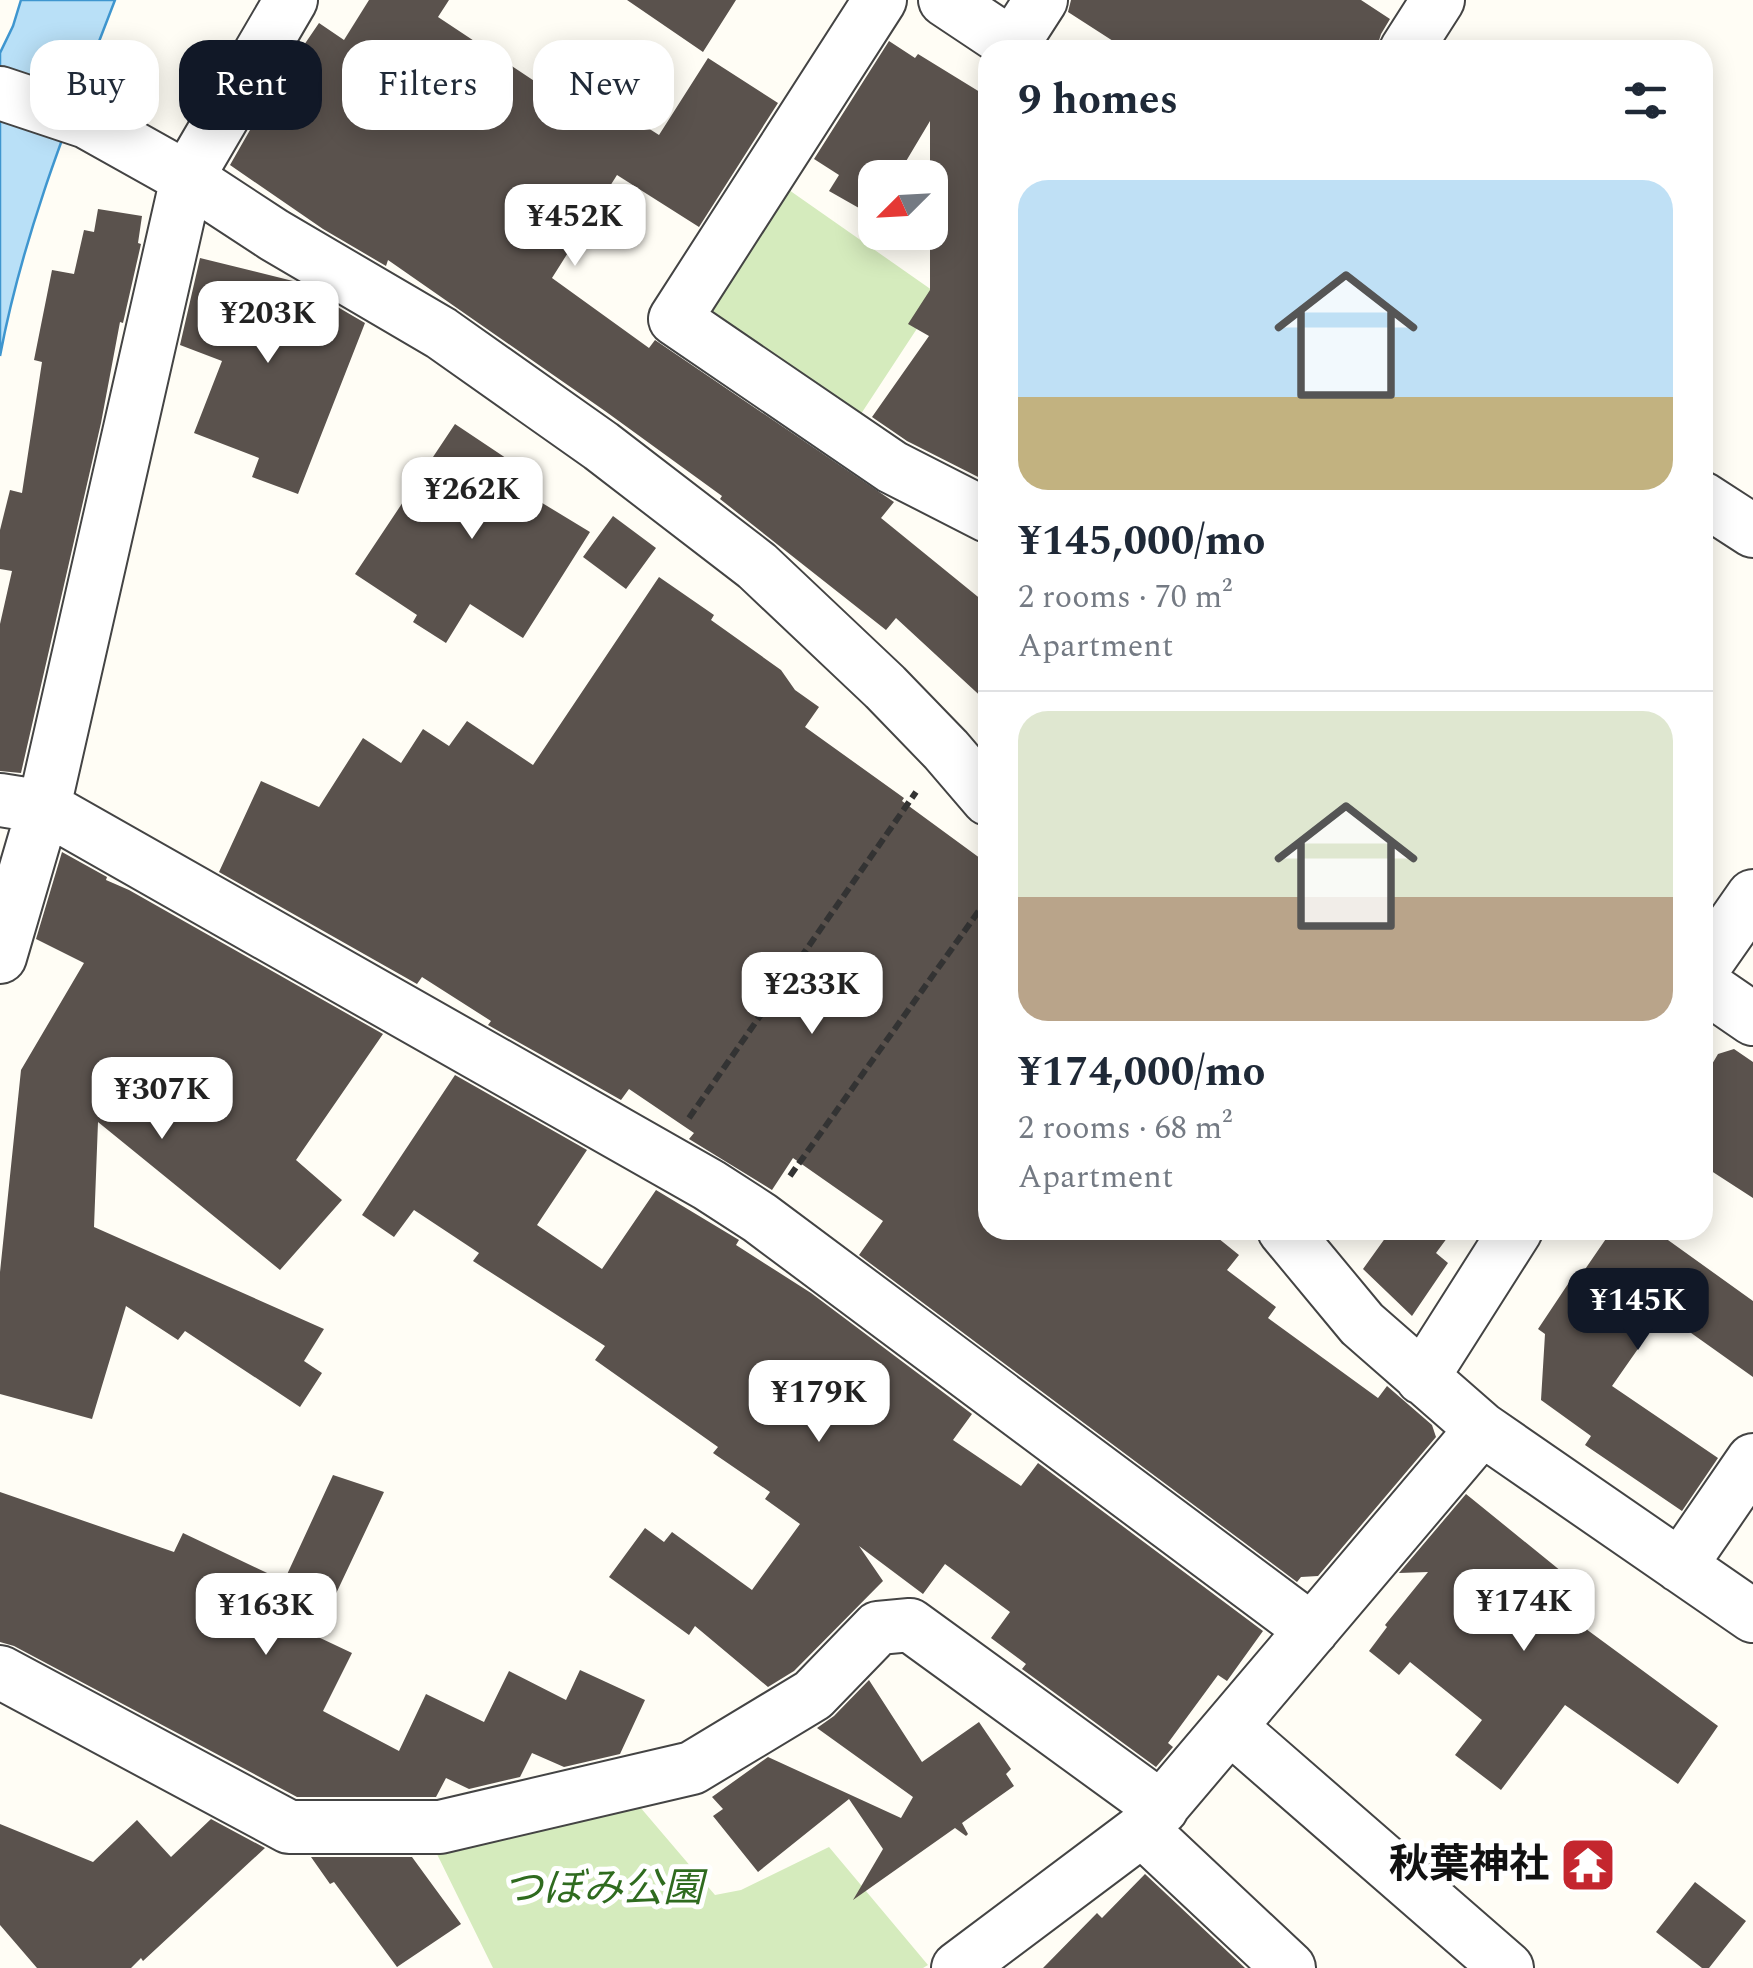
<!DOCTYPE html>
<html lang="en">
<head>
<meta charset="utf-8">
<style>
  body { margin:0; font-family:Spectral,"Noto Sans JP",serif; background:#f6f6f7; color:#1f2937; height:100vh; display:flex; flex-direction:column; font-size:38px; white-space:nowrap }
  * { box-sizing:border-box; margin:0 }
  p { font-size:32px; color:#747a83 }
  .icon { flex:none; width:55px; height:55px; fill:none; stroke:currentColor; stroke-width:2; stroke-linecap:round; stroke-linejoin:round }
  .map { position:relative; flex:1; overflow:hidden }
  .details { position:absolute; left:978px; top:40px; width:735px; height:1200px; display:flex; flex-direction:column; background:#fff; border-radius:30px; box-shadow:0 5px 25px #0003 }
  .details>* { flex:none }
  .guide { position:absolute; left:30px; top:40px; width:798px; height:90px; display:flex; gap:20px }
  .needle { width:65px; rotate:246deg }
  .fabs { position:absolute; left:858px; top:160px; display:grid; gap:20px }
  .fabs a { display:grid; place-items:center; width:90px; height:90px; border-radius:20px; background:#fff; box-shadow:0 5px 25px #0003; font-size:50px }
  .price { position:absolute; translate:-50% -85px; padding:0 22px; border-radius:20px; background:#fff; color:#222; font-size:32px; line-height:65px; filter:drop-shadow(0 2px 5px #0008) }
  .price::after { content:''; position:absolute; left:50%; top:60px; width:30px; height:22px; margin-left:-15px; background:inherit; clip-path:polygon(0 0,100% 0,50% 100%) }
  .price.selected { background:#111827; color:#fff }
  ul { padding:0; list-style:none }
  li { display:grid; align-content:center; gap:20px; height:530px; padding:0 40px }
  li+li { border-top:2px solid #e0e1e3 }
  li span { display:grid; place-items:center; height:310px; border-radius:30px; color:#555 }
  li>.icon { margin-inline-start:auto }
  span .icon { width:180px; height:180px; fill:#fffc; stroke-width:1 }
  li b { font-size:42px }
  h2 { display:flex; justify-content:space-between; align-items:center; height:120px; padding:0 40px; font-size:42px }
  .chip { padding:0 35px; border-radius:30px; background:#fff; box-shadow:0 5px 25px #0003; font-size:35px; line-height:90px }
  .chip.selected { background:#111827; color:#fff }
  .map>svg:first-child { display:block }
  .green { fill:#d5ebbd }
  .water { fill:#b9e0f7; stroke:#3f96cf; stroke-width:2.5 }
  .building { fill:#5a524d }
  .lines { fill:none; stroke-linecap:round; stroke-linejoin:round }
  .minor-casing { stroke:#444; stroke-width:56 }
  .path { stroke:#333; stroke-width:6; stroke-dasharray:10 5; stroke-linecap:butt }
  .minor { stroke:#fff; stroke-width:52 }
  .labels { text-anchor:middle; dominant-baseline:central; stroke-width:10; stroke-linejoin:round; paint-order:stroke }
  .poi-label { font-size:40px; font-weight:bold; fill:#111; stroke:#fff; text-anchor:end }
  .park-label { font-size:40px; font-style:italic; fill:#2f6b1f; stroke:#fff }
</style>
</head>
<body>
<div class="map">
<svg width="1753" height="1968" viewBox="0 0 1753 1968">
  <rect width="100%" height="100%" fill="#fffdf5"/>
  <path class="green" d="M789,190l150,105 -82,125 -156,-99z
    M634,1800l81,95 26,-5 88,-43 99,118 -5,3h-430l-59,-120z"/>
  <path class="water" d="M21,0h94c-45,117 -92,233 -115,356v-303l13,-27z"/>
  <path class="building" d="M369,0h80l-11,17 167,111 13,-19 41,26 49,-77 70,45 -79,124 -82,-52 -65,103 97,70 6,-8 239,162 -13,16 107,87v98l-92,-85 -10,12 -166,-131 2,-3 -117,-85 -217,-151 -2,6 -63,-37 -93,-64 40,-70 49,-72 25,17z
    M627,0h109l-33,52z
    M1071,0h290l29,19 -9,15 -5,16h-249l-59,-38z
    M889,41l26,17 3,-4 70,43v385l-81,-41 -35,-24 57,-81 -21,-12 22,-34v-169l-34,57h-21l-2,38 -44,-25 10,-16 -25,-16z
    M98,209l44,7 -4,27 3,1 -18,79 -3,-1 -19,101 -80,350 -21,-2v-147l12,-53 -12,-2v-39l10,-40 12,3 20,-131 -8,-2 18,-90 22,4 10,-44 10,2z
    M200,258l93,23 72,42 -67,171 -46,-17 7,-19 -65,-25 28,-72 -42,-16z
    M455,424l84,56 -10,15 61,37 -67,106 -53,-34 -24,39 -33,-21 4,-7 -62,-41z
    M613,516l43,32 -30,41 -43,-32z
    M659,577l55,38 -3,5 70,50 14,20 24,17 -14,20 99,71 -2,3 86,63v366h220l31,25 -12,15 49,37 -8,11 110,80 9,-12 45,39 4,12 -118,139 -17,1 -4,5 -438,-327 24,-34 -90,-63 -21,32 -83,-51 5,-6 -65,-44 -8,11 -133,-75 3,-4 -69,-44 -5,7 -198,-112 42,-91 58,26 44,-69 38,25 22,-34 26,17 18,-25 66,44z
    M62,852l45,25 -1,3 23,10 254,144 -87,126 46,40 -62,70 -182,-148 -4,105 230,102 -20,32 18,12 -22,34 -115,-76 -7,9 -52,-34 -34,113 -92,-25v-122l21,-202 63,-107 -48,-24z
    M1734,1049l19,13v136l-51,-33v-84l16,-27z
    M455,1075l132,75 -50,75 65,44 54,-79 83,50 -3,5 75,48 161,121 -19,26 68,46 17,-23 225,168 -36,50 -9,-6 -50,68 5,4 -17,20 -134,-98 4,-5 -35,-26 19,-26 -65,-48 -22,30 -64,-48 24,35 -89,90 -26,16 -73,-61 -6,9 -80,-58 36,-49 19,14 8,-10 80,58 48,-66 -35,-25 5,-7 -57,-39 5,-6 -123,-87 10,-14 -132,-85 6,-8 -65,-43 -20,27 -32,-22z
    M1391,1230h62l-17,23 12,10 -36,53 -49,-47z
    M1612,1230h42l99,71v76l-90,-64 -51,73 106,72 -36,53 -97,-66 6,-9 -50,-36 4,-66 -7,-5 34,-51 5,3z
    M333,1475l51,17 -68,144 36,17 -29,58 76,40 27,-57 58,28 25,-51 57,29 14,-30 65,30 -25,54 -56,13 -32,-14 -12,24 -51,12 -23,-11 -10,19h-139l-283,-151 -14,-4v-150l174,60 9,-19 101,48z
    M1466,1494l106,86 -20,24 166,122 -40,58 -113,-79 -64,85 -46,-35 27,-35 -72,-58 -11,13 -30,-24 18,-24 -2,-2 43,-53 -29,1z
    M869,1680l53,82 57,-40 32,47 -5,5 8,12 -52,37 6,11 -2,2 -11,-8 -102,72 30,-51 -34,-50 -91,73 -45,-56 10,-7 -11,-12 56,-40 133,61 12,-21 -96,-69 17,-12z
    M211,1819l54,29 -122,113 -2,-3 -10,10h-94l-37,-43v-101l93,38 44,-42 34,37z
    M311,1857h101l49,67 -64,43 -63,-85 -4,2z
    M1145,1874l100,94h-202l54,-55 5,5z
    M1695,1882l51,39 -37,47h-7l-46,-36z"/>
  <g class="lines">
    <g class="minor-casing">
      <path id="minor" d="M880,0l-205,319 217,148 96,49
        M945,0l75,50
        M1012,45l29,-45
        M1406,50l32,-50
        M0,93l87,29 100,56 87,57 167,98 160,113 156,120 128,121 61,63 42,49
        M1702,498l51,33
        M0,800l44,7 665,378 51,33 552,412
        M0,957l44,-150 143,-629 104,-178
        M1702,969l51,-73
        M1702,984l51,35
        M1284,1230l78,94 120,105 271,187
        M1422,1378l94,-148
        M1680,1566l73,-106
        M0,1672l289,155h151l252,-59 121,-73 65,-67 32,-3 252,183
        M1230,1727l277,241
        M1142,1830l147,138
        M958,1968l184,-138 340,-401"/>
    </g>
    <path class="path" d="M689,1118l227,-326
      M790,1176l198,-278"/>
    <use href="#minor" class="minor"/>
  </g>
  <defs>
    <g id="temple-square" transform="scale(2.875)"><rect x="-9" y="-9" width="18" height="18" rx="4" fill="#c4262e" stroke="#fff"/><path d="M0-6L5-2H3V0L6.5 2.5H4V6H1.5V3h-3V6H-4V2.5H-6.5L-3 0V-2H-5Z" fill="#fff"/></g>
  </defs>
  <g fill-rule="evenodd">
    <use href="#temple-square" x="1588" y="1865"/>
  </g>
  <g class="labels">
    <g class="poi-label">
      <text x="1549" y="1865">秋葉神社</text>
    </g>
    <g class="park-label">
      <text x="603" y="1889">つぼみ公園</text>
    </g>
  </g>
</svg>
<div class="fabs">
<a><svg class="needle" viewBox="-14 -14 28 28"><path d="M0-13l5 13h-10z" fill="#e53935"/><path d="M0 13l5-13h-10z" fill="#747a83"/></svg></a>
</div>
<b class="price" style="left:575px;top:269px">¥452K</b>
<b class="price" style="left:268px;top:366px">¥203K</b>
<b class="price" style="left:472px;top:542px">¥262K</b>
<b class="price" style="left:812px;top:1037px">¥233K</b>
<b class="price" style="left:162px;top:1142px">¥307K</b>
<b class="price selected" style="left:1638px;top:1353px">¥145K</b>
<b class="price" style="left:819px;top:1445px">¥179K</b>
<b class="price" style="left:1524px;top:1654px">¥174K</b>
<b class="price" style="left:266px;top:1658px">¥163K</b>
<div class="guide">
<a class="chip">Buy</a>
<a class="chip selected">Rent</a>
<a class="chip">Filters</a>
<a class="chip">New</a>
</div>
<section class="details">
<h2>9 homes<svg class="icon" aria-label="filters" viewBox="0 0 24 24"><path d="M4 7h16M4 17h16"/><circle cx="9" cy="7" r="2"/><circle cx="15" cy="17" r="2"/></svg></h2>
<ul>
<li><span style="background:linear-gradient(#bfe0f5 70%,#c2b280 0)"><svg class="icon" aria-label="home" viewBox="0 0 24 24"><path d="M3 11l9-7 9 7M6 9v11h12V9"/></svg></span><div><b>¥145,000/mo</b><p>2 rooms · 70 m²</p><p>Apartment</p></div></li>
<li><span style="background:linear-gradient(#dfe7d0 60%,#b9a48a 0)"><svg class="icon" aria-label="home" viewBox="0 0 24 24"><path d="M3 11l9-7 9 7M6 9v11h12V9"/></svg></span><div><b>¥174,000/mo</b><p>2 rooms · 68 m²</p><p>Apartment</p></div></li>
</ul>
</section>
</div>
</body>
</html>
